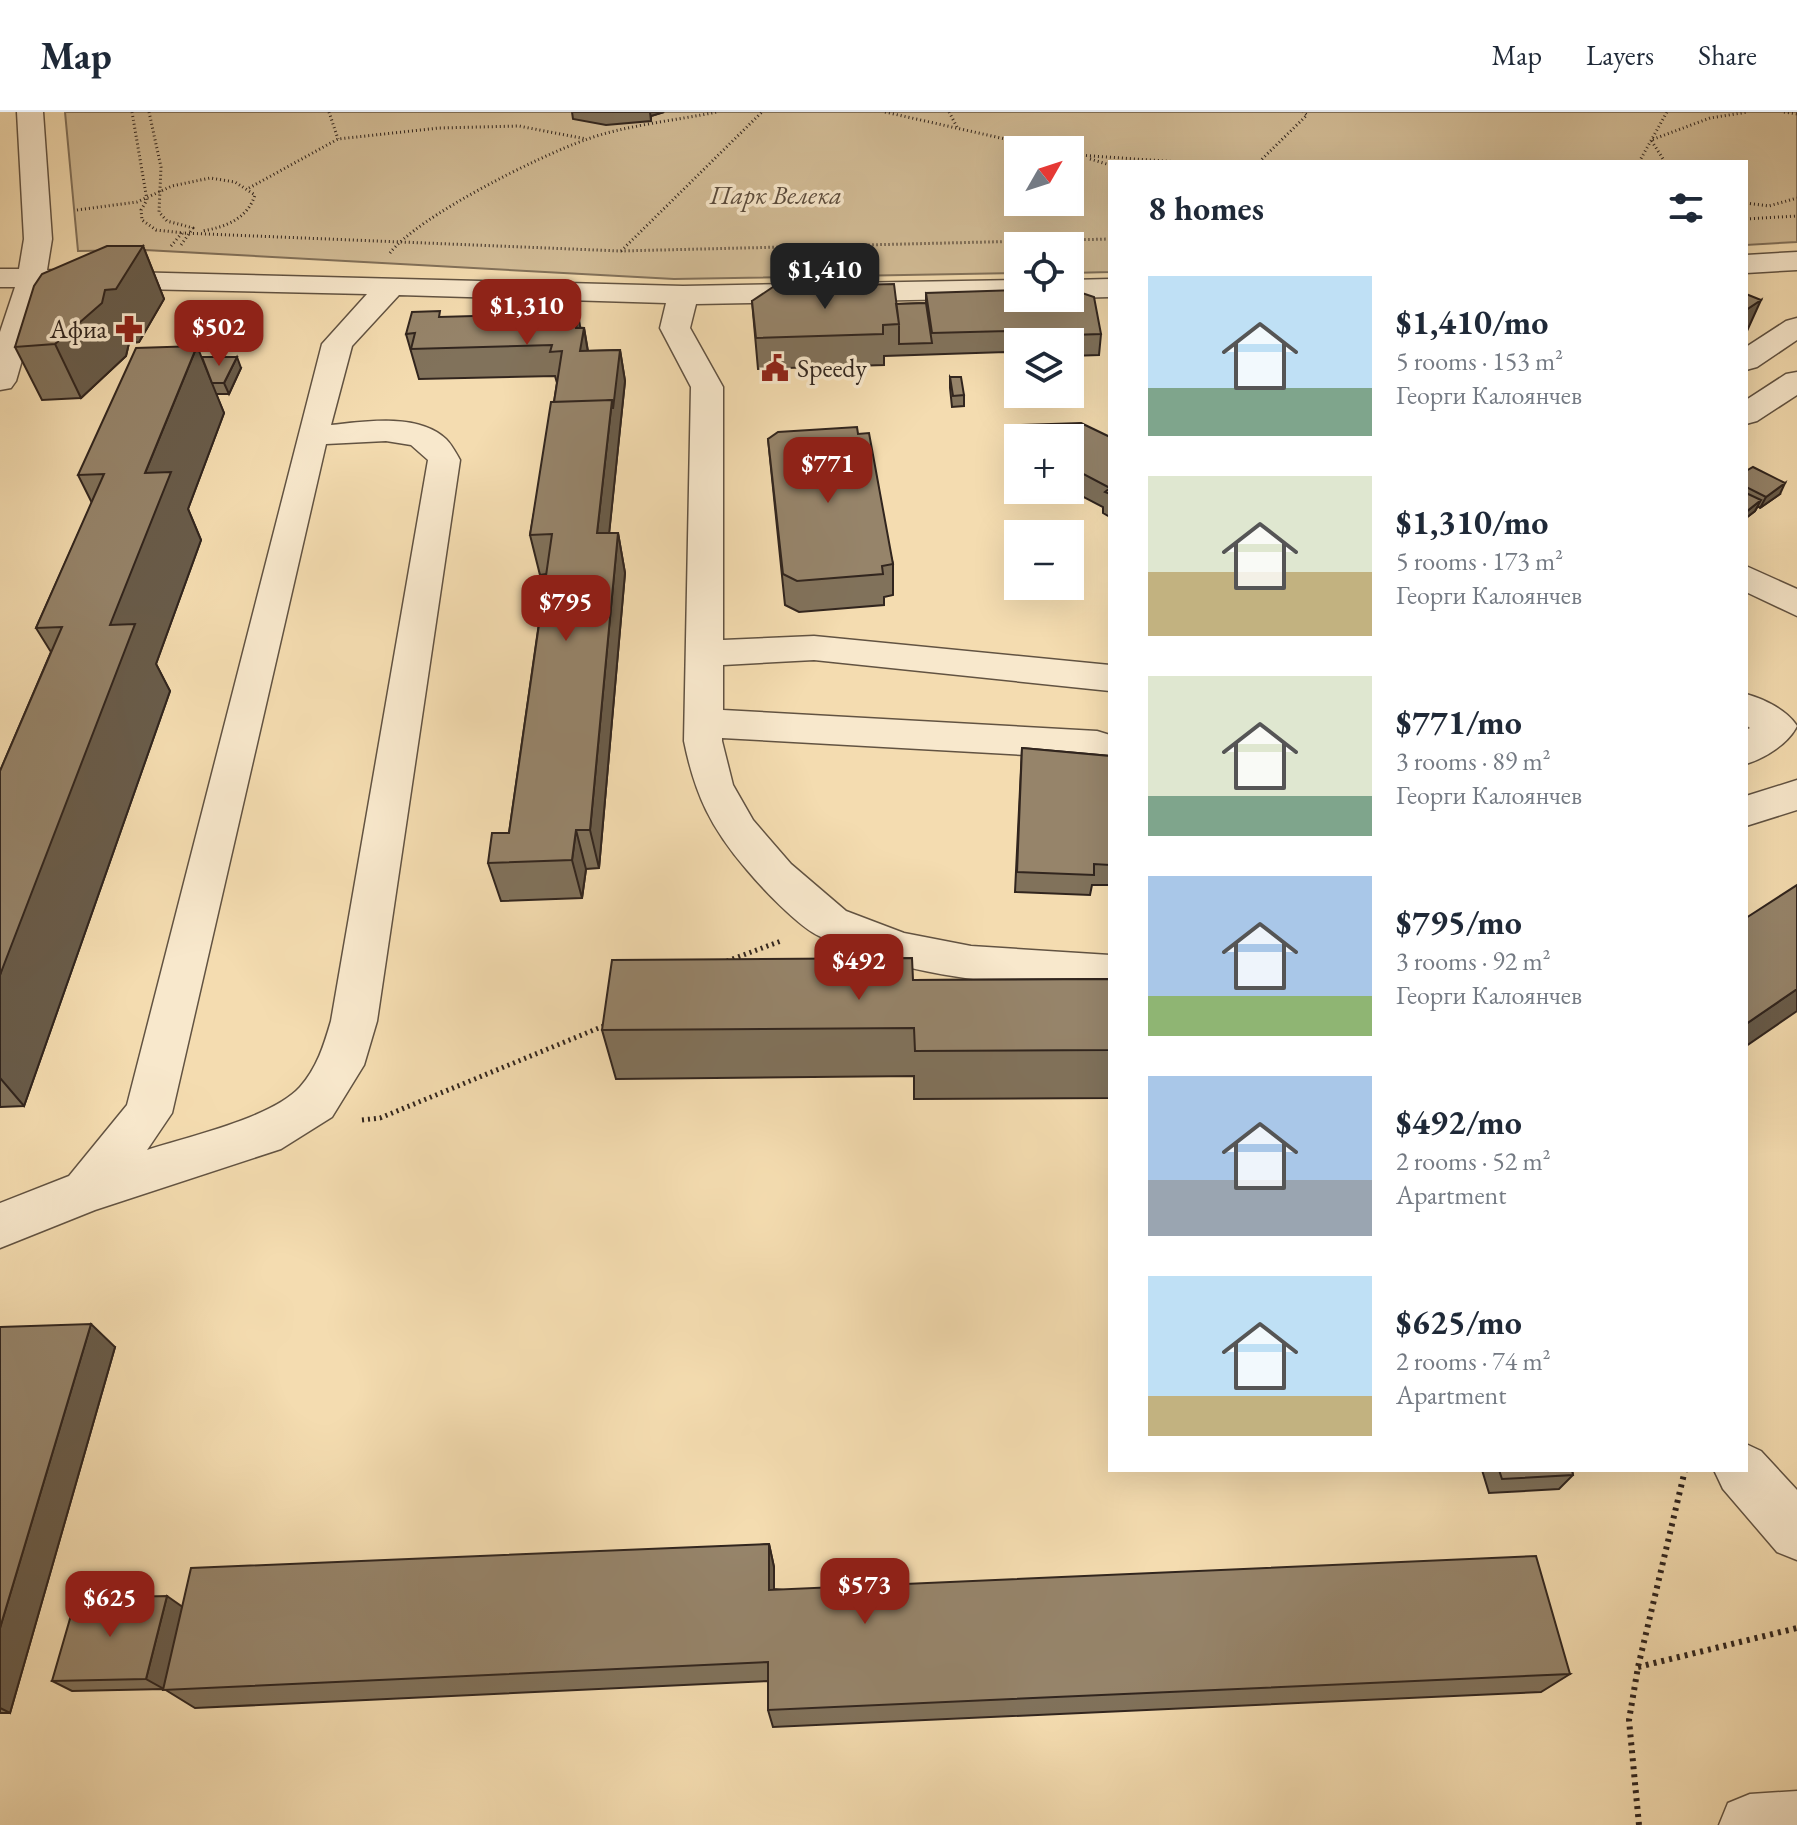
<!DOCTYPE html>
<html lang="en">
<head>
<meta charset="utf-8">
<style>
  body { margin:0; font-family:"EB Garamond",serif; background:#f6f6f7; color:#1f2937; height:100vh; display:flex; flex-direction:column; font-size:30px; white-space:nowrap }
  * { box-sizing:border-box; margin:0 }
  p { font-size:26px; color:#747a83 }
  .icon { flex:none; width:44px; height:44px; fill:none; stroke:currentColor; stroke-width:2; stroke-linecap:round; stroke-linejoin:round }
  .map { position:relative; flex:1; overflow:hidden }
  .panel { position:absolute; left:1108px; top:48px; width:640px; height:1312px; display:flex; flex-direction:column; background:#fff; border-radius:0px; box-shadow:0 8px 32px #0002 }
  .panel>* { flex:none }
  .needle { width:52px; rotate:51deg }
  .fabs { position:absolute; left:1004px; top:24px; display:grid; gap:16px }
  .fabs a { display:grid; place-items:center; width:80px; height:80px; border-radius:0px; background:#fff; box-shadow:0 8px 32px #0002; font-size:40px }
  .price { position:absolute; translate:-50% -68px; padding:0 18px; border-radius:16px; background:#8f2418; color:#fff; font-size:26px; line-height:52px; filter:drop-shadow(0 2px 4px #0008) }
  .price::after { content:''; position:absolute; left:50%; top:48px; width:24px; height:18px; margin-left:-12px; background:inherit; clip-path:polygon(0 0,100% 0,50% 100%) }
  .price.current { background:#222; color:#fff }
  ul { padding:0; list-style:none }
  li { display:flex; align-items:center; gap:24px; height:200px; padding:0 40px }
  li span { display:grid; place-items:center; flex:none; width:224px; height:160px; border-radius:0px; color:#555 }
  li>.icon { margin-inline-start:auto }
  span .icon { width:96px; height:96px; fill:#fffc; stroke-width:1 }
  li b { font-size:34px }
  h2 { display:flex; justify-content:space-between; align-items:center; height:96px; padding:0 40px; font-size:34px }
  header { display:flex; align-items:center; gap:48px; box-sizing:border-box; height:112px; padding:0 40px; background:#fff; border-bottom:2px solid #e0e1e3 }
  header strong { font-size:38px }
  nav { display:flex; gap:44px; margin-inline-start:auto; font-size:28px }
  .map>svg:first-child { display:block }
  .green { fill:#d3bd97; stroke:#82715a; stroke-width:2; fill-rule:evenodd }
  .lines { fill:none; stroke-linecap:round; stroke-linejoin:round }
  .minor-casing { stroke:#625342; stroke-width:3 }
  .path-far2 { stroke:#31251e; stroke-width:3; stroke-dasharray:1 3; stroke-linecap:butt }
  .path-far1 { stroke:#31251e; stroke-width:5; stroke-dasharray:2 4; stroke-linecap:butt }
  .path { stroke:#31251e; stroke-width:6; stroke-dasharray:3 5; stroke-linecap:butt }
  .minor { fill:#f8e8cc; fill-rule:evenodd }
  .wall { fill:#81725b; stroke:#31251e; stroke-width:2 }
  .shaded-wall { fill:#695c4a; stroke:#31251e; stroke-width:2 }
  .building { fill:#96846a; stroke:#31251e; stroke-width:2 }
  .labels { text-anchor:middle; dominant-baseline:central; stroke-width:7; stroke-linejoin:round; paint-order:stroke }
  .far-park-label { font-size:26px; font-style:italic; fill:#5a4b3c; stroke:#f8e8cc }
  .far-poi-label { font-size:26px; fill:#31251e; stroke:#f8e8cc; text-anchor:end }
</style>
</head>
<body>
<header>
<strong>Map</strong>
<nav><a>Map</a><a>Layers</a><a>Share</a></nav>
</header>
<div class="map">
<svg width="1797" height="1713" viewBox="0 0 1797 1713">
  <rect width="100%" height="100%" fill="#f4dcb0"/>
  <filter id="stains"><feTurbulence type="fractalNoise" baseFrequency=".0025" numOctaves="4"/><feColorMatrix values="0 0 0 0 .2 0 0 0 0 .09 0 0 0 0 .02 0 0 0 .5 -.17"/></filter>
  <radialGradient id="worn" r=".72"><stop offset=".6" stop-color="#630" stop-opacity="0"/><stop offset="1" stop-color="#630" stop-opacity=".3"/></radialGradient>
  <path class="green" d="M65,0h1732v130l-51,3v-83h-636v110l-40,1v-27h-52v27l-344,6 -529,-29 -67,1zM1018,38h52v52h-52z"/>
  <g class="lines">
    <g class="minor-casing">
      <path id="minor" d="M17,0h26l9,127 -5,31 636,16 335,-6v18l-322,6 -6,24 33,59v253l91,-4 296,29v26l-296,-31 -91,5v45l374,21 13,4v20l-13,4 -375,-21v3l11,44 20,35 38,44 55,47 58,22 67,13 139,9v36c-99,-8 -200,-10 -291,-55 -21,-10 -57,-48 -72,-66 -36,-42 -52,-75 -63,-129l7,-354 -31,-59 6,-25 -267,-8 -47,51 -21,79c34,-4 88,-12 115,14 6,6 10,14 14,21l-83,561 -13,44 -32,52 -51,32 -186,61 -95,38v-45l69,-27 58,-71 195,-761 45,-50 -324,-7 -27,94 -5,7 -11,2v-58l15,-45h-15v-18h19l5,-30zM386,329l25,4 17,15 -97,561c-7,24 -14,47 -31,66 -28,31 -113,50 -153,63l25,-37 154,-669z
        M1797,140v18l-51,3v-18z
        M1110,167v18l-40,1v-18z
        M1797,206v22l-40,27 -11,3v-23l40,-26z
        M1797,260v23l-40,26 -11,3v-24l40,-26z
        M1746,454l51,23v27l-51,-24z
        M1746,582c18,5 41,16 51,32 -9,18 -32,32 -51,38v-34l4,-2 -4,-3z
        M1797,668v30l-51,16v-30z
        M1746,1332l15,7 36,39v70l-20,-8 -54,-63 -9,-19h32z
        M1797,1679v34h-78l9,-22 22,-9z"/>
    </g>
    <path class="path-far2" d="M132,0l15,88 -6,10 1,10 14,10 28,3
      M149,0l12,55 -2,45 8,9 26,7 -12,17
      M329,0l9,27
      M885,0l169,38
      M949,0l8,15
      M1784,0l13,2
      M1078,43l101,7
      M1090,47l20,6
      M1259,50l48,-47 -4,-3
      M1639,50l28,-50
      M1665,50l-14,-22 59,-22 38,-6
      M249,76l89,-49 101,-11 80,-2 67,13
      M1746,91l23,3 28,-8
      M77,98l60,-8 35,-16 38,-8 25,4 20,13c-8,24 -29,32 -53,36
      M1746,107l51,-3
      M171,134l11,-13 438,18 490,-12
      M621,139l141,-139
      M390,141c27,-36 149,-97 195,-113 36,-14 93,-20 132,-28"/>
    <path class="path-far1" d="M727,849l54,-20
      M362,1008l18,-2 226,-93"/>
    <path class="path" d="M1638,1555l159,-39
      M1639,1713l-10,-105 9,-53 47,-197"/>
    <use href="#minor" class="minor"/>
  </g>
  <path class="wall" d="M572,0h92l-13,4v5l-45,4 -33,-6z
    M143,134l21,53 -25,43 -10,1 -3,13 -45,42 -39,2 -27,-53z
    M926,181l175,41 -2,21 -29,1v-14h-52v16h-10l-2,-6 -122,4v9l-126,4 -6,-68 144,3 30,-1z
    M442,205l142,11 4,23 32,-1 5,31 -16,152h9l7,40 -26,295 -13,1 -4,29 -81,3 -13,-38 21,-30 37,-259 -6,1 -10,-40 24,-133 3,-19 -2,-7 -136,3 -13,-45z
    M202,245l39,11 -12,26h-13l8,19 -36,96 13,31 -45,124 14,27 -146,415 -24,1v-336l51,-119 -15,-24 56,-125 -14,-28z
    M950,265l14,18v11l-12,1 -2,-19z
    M858,322l35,130v31l-9,2v8l-85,7 -14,-7 -17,-166z
    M1008,323l102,2v80l-7,-4v-6l-33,-17v-52h-52v24l-12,-6z
    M1746,359l34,23 -20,14 -2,-2 -3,5 -9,7z
    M1022,636l88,8v129h-18l-2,10 -75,-3z
    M1110,867v119l-196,1v-23l-298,3 -14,-49 311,-50z
    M0,1215l115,20 -105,366h-10z
    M1482,1358h90l1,5 -14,14 -70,4z
    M769,1432l5,23v22l796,85 -29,18 -768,35 -5,-17v-29l-573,27 -31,-19 -92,2 -20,-10 130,-74z"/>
  <path class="shaded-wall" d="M650,0h14l-13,4v5z
    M143,134l21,53 -25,43 -10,1 -3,13 -45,42 -26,-54 50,-54z
    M1761,188l-14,31h-1v-21z
    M578,201l4,26 2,-11 5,31 -3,23 -10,-54z
    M197,234l27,67 -36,96 13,31 -45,124 14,27 -146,415 -24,-28v-103l110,-350 35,-152z
    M620,238l5,31 -20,192 -8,-40 15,-133z
    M237,245l4,11 -12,26 -5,-11z
    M1785,371l-5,11 -20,14 6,-11z
    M1761,388l-6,11 -9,7v-6z
    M618,421l7,40 -26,295 -9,-38z
    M576,718l10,39 -4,29 -10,-38z
    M1797,877v22l-51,35v-22z
    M91,1212l24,23 -105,366 -10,-5v-80z
    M769,1432l5,23v44l-5,-21z
    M167,1484l17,12 -20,81 -18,-10z"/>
  <path class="building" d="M107,134h36l-27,43 -11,1 -3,13 -47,41 -40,3 19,-61 8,-12z
    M894,172l5,40 -16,1v9l-127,4 -4,-37 21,-14z
    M1070,177l24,8 7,37 -91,3 -2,-6 -76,2 -6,-40 92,-3v8h52z
    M1746,182l15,6 -15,10z
    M926,191l6,40 -33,1v-20l-3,-20z
    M440,199l-1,6 139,-4 -2,15h8l-4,23 40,-1 -7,59 -1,-9 -58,2 8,-51 -12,1 2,-7 -141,4 4,-16 -9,1 6,-22z
    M197,234l-52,127 26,-1 -61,153 25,-1 -135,351v-204l62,-144 -26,1 68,-154 -26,1 58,-127z
    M202,245h35l-13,26h-12z
    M950,265h11l3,18 -11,1z
    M612,288l-15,133h21l-28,297h-14l-4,30 -84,3 4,-30h17l43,-299 -22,1 21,-133z
    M1081,311l29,14v57l-5,-2 5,-4 -40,-21v-29h-52v2l-10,-5 13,-10z
    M857,315l1,7 11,-1 24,131 -11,2 1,8 -86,7 -14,-7 -15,-135 10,-7z
    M1753,355l32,16 -19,14 -20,-10v-16z
    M1746,381l15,7 -15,12z
    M1022,636l88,8v109l-16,-1v11l-77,-3z
    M1797,773v104l-51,35v-106z
    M912,846l1,22 197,-1v71l-195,1 -1,-23 -312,2 10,-70z
    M91,1212l-91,304v-301z
    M1499,1358h73l1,5 -71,4z
    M769,1432v46l767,-34 34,118 -802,36v-48l-605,28 28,-122z
    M167,1484l-21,83 -94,2 24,-83z"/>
  <defs>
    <g id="pharmacy-bare" transform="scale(2.16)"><path d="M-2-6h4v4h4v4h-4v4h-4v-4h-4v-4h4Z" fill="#8f2418" stroke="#f8e8cc" stroke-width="2.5" paint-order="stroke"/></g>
    <g id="civic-bare" transform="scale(2.16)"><path d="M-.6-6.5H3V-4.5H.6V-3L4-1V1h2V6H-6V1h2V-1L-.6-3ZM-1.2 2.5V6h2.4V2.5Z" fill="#8f2418" stroke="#f8e8cc" stroke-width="2.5" paint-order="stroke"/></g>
  </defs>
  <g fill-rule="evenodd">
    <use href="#pharmacy-bare" x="129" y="217"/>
    <use href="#civic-bare" x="775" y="256"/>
  </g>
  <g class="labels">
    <g class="far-park-label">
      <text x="776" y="83">Парк Велека</text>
    </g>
    <g class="far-poi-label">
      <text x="107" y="217">Афиа</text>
      <text x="797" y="256" text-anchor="start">Speedy</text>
    </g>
  </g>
  <rect width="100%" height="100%" filter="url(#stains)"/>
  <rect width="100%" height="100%" fill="url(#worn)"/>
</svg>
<div class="fabs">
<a><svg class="needle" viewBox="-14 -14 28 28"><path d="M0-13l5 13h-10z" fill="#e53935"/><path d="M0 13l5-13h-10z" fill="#747a83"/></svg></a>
<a><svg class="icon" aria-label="locate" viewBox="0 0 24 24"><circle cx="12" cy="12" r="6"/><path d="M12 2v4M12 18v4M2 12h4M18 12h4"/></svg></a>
<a><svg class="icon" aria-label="layers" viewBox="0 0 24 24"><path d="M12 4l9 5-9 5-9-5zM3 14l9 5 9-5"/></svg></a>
<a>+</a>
<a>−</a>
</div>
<b class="price current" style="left:825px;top:199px">$1,410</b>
<b class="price" style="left:527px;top:235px">$1,310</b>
<b class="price" style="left:219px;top:256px">$502</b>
<b class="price" style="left:828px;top:393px">$771</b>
<b class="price" style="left:566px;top:531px">$795</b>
<b class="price" style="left:859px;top:890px">$492</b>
<b class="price" style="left:865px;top:1514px">$573</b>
<b class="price" style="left:110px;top:1527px">$625</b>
<section class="panel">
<h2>8 homes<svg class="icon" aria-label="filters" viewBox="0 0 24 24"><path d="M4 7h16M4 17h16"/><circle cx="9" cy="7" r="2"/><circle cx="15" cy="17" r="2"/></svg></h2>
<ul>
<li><span style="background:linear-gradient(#bfe0f5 70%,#7fa58c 0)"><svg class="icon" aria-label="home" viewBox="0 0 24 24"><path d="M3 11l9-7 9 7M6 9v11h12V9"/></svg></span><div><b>$1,410/mo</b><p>5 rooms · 153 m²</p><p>Георги Калоянчев</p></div></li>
<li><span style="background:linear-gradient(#dfe7d0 60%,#c2b280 0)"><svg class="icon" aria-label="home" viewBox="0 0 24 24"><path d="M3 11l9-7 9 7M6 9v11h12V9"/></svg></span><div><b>$1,310/mo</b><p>5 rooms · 173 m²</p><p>Георги Калоянчев</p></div></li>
<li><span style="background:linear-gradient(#dfe7d0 75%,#7fa58c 0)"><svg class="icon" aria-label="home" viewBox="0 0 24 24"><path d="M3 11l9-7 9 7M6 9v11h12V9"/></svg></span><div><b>$771/mo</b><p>3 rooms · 89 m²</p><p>Георги Калоянчев</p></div></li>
<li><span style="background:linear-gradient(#a9c7e8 75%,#8fb573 0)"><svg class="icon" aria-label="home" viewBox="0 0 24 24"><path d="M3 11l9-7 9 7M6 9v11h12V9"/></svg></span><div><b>$795/mo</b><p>3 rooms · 92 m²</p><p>Георги Калоянчев</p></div></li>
<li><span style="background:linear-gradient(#a9c7e8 65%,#9aa5b1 0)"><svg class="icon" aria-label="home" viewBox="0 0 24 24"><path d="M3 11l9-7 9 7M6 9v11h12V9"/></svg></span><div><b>$492/mo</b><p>2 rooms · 52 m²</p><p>Apartment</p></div></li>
<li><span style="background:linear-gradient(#bfe0f5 75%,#c2b280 0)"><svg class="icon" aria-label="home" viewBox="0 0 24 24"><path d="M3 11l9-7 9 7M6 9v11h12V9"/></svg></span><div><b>$625/mo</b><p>2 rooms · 74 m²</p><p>Apartment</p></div></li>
</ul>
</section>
</div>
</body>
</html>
